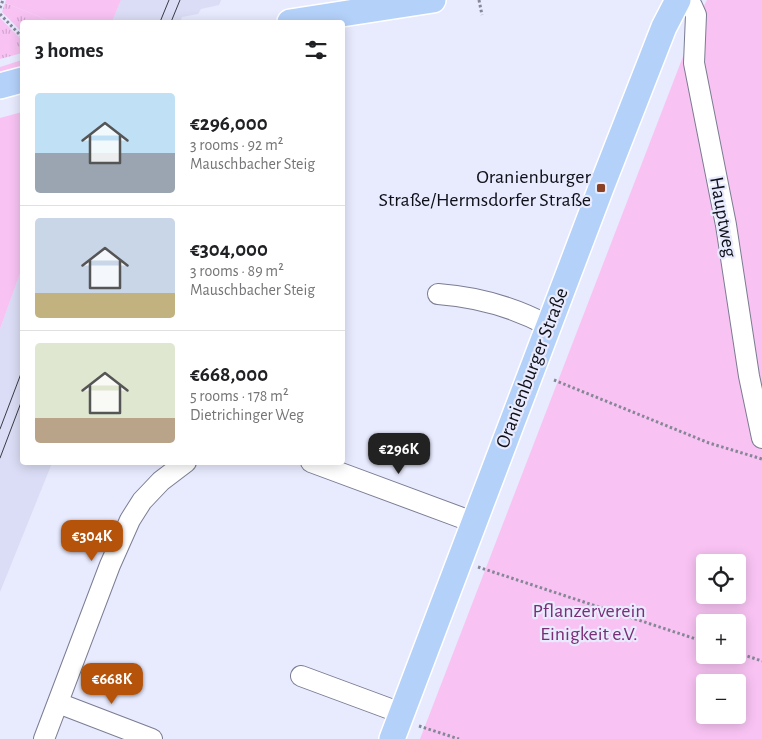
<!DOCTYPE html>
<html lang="en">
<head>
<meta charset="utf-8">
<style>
  body { margin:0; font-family:"Alegreya Sans",sans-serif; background:#f6f6f6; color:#202124; height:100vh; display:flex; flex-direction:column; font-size:19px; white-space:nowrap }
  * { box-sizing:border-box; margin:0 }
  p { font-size:16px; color:#757577 }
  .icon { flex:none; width:28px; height:28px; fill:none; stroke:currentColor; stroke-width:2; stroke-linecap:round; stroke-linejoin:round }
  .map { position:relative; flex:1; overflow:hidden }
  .panel { position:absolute; left:20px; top:20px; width:325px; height:445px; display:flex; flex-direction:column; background:#fff; border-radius:5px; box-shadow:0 2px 12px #0003 }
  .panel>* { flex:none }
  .buttons { position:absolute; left:696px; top:554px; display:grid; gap:10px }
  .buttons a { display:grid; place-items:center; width:50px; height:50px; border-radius:5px; background:#fff; box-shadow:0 2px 12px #0003; font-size:25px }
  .price { position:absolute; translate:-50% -42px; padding:0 11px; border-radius:10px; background:#b45309; color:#fff; font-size:16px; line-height:32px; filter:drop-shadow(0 1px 2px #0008) }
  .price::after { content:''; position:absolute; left:50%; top:30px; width:15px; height:11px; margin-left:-8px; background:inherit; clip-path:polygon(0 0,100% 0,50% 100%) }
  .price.current { background:#222; color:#fff }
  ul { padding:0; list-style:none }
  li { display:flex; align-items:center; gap:15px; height:125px; padding:0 15px }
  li+li { border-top:1px solid #e0e0e0 }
  li span { display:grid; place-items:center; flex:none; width:140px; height:100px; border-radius:5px; color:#555 }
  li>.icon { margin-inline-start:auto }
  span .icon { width:60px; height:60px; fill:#fffc; stroke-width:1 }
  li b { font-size:21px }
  h2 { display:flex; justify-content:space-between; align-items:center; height:60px; padding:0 15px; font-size:21px }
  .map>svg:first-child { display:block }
  .built { fill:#daddf5 }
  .grass { fill:url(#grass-tufts) }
  .green { fill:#f8c3f3; fill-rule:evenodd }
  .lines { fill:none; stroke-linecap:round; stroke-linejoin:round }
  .minor-casing { stroke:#7a7c92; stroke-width:22 }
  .major-casing { stroke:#fff; stroke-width:28 }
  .path { stroke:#868796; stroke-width:3; stroke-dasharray:2.5 2.5; stroke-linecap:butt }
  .minor { stroke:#fff; stroke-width:20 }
  .major { stroke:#b4d1fa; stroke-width:25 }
  .tram { stroke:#3a3b45; stroke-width:1 }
  .poi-dot { fill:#8a4124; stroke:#e8eafe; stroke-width:2 }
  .labels { text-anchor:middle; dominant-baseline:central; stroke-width:4.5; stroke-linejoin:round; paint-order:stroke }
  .poi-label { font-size:20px; fill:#0e0f17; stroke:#e8eafe; text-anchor:end }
  .street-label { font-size:20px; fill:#0e0f17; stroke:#e8eafe }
  .park-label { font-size:20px; fill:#792e75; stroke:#e8eafe }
</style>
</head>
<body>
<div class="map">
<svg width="762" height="739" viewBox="0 0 762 739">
  <defs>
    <pattern id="grass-tufts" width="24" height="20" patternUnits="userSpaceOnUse" patternTransform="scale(1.25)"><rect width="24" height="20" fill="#f8c3f3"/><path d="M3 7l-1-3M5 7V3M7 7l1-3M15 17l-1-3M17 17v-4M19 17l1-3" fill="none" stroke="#d3a6d0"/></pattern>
  </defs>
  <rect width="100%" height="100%" fill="#e8eafe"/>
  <path class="built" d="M121,0h100l-2,5 -18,4 -3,5 -16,3 -2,5h-68z
    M22,268v194l30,1 -52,129v-263z"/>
  <path class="grass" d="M5,3l48,19h-31v10l-20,-20z
    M0,18l22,22v13l-22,6z
    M22,60v6l-22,7v-6z"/>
  <path class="green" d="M6,0h115l-9,22h-59l-48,-19z
    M707,0h55v739h-342l279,-724zM705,562h33v33h-33zM705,622h33v33h-33zM705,682h33v33h-33z
    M22,112v156l-22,61v-211z"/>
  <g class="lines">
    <g class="minor-casing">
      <path id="minor" d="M684,0l8,6 4,9 -2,48 32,162 23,151 13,62
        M438,294c40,3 76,13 111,32
        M311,462l162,60
        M301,676l100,37
        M58,703l94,36
        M44,739l66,-174 20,-45 12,-19 19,-20 25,-19"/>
    </g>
    <g class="major-casing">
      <path id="major" d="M290,22l143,-22
        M0,86l22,-6
        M392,739l209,-551 63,-161 14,-27"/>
    </g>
    <path class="path" d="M479,0l3,15
      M0,8l3,-8
      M0,14l22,23
      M554,380l155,63 53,16
      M478,567l227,75
      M738,653l24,8
      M419,726l40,13"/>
    <use href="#minor" class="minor"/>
    <use href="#major" class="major"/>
    <path class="tram" d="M160,22l9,-22
      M171,22l9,-22
      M0,429l22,-58
      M0,458l22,-58"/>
  </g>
  <rect class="poi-dot" x="596" y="183" width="10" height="10" rx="2.5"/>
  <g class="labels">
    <g class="poi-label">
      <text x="591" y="177">Oranienburger<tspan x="591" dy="23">Straße/Hermsdorfer Straße</tspan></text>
    </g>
    <g class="street-label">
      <text transform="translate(723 217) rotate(80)">Hauptweg</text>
      <text transform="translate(532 368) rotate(-69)">Oranienburger Straße</text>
    </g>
    <g class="park-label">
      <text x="589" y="611">Pflanzerverein<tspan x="589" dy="23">Einigkeit e.V.</tspan></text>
    </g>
  </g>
</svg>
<div class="buttons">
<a><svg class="icon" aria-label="locate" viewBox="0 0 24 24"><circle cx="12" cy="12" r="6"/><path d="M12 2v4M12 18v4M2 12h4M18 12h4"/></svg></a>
<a>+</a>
<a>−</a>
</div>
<b class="price current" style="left:399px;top:475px">€296K</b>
<b class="price" style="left:92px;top:562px">€304K</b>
<b class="price" style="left:112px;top:705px">€668K</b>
<section class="panel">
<h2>3 homes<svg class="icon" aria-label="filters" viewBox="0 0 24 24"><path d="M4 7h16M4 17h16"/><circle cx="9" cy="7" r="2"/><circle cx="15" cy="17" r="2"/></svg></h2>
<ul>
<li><span style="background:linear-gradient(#bfe0f5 60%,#9aa5b1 0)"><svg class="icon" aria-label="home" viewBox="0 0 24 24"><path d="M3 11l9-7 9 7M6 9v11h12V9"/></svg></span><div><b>€296,000</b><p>3 rooms · 92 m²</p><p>Mauschbacher Steig</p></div></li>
<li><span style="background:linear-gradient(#c9d6e8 75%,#c2b280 0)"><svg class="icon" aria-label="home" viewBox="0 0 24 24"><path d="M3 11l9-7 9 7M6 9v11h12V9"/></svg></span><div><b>€304,000</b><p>3 rooms · 89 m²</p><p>Mauschbacher Steig</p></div></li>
<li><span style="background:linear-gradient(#dfe7d0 75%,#b9a48a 0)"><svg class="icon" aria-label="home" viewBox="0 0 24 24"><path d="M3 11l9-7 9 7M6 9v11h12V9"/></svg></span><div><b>€668,000</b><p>5 rooms · 178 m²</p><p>Dietrichinger Weg</p></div></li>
</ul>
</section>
</div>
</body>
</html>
